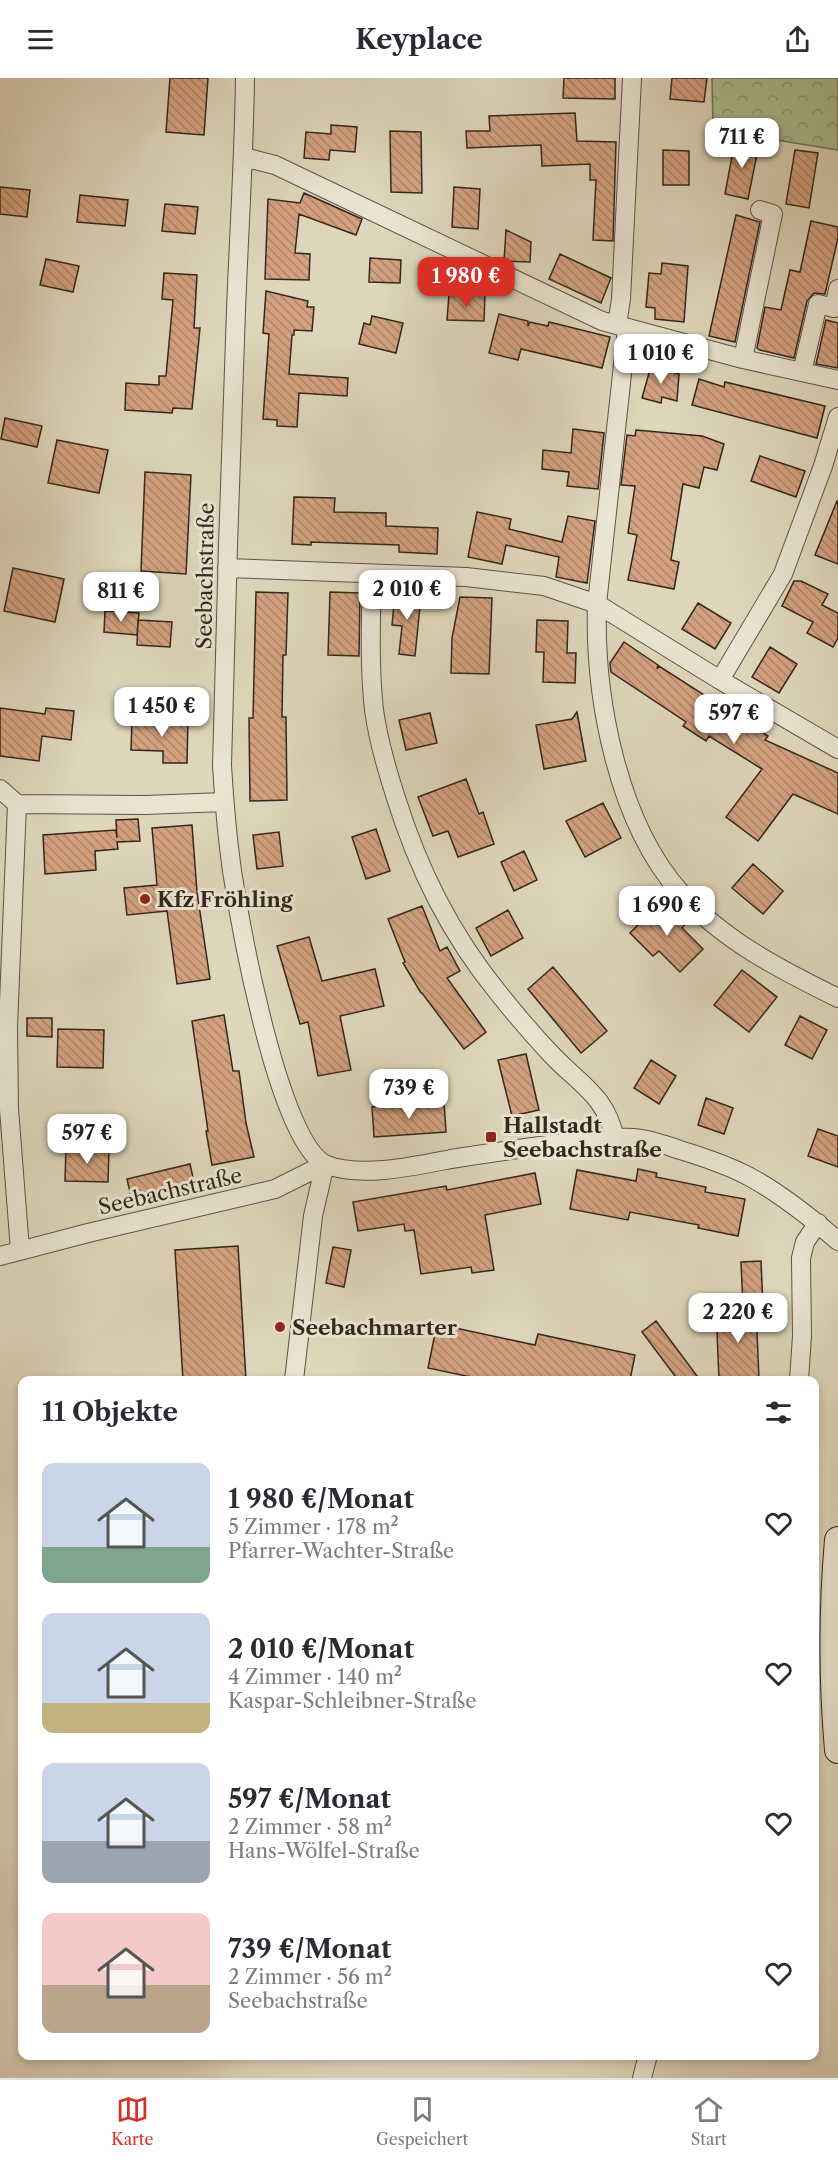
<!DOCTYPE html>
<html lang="de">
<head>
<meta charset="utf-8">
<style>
  body { margin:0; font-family:"Libre Caslon Text",serif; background:#f7f7f7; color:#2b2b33; height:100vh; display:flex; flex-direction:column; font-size:22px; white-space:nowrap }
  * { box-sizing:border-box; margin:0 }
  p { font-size:20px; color:#7c7c81 }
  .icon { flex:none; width:33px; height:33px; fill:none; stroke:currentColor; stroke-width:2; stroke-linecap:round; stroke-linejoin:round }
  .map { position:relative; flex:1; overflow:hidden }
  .sheet { position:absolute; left:18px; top:1298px; width:801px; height:684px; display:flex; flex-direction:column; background:#fff; border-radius:12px; box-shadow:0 3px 9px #0003 }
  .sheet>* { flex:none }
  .price { position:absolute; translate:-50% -51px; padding:0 14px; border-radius:12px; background:#fff; color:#222; font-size:20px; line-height:39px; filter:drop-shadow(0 2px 3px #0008) }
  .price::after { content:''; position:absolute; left:50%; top:36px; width:18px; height:14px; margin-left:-9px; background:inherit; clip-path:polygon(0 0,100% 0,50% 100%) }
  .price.selected { background:#d93025; color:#fff }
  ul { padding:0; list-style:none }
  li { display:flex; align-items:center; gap:18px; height:150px; padding:0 24px }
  li span { display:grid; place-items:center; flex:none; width:168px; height:120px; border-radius:12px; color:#555 }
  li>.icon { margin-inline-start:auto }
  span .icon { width:72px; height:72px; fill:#fffc; stroke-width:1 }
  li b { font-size:26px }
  h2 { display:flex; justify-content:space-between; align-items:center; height:72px; padding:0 24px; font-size:26px }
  header { display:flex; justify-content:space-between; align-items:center; height:78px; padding:0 24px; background:#fff; font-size:27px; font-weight:700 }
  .menu { display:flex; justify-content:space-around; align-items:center; height:84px; border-top:2px solid #e1e1e2; background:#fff; font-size:16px; color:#7c7c81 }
  .menu a { display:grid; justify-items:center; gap:3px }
  .menu .selected { color:#d93025 }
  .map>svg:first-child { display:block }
  .forest { fill:url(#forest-crowns); stroke:#707358; stroke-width:1.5 }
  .building { fill:url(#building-back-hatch); stroke:#33271c; stroke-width:1.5 }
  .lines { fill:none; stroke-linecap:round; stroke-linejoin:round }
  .minor-casing { stroke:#5e5344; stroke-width:20 }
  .secondary-casing { stroke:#33271c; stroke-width:28 }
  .minor { stroke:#eae5d3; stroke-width:18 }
  .secondary { stroke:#eae5d3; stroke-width:26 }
  .poi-dot { fill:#8f2418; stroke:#eae5d3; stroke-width:2 }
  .labels { text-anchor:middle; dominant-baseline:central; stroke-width:6; stroke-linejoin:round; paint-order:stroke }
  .street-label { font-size:21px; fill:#33271c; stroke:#eae5d3 }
  .poi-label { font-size:21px; font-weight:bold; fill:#33271c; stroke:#eae5d3; text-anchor:start }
</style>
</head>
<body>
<header><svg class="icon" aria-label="menu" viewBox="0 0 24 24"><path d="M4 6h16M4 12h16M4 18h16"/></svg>Keyplace<svg class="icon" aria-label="share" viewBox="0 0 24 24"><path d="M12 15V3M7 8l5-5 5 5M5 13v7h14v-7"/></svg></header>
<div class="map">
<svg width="838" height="2000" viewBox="0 0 838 2000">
  <defs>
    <pattern id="forest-crowns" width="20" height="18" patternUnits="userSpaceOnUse" patternTransform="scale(1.5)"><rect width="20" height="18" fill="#adbf94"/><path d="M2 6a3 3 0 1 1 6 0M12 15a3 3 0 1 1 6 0" fill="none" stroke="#8d9b78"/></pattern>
    <pattern id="building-back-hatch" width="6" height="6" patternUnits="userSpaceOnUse" patternTransform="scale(1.5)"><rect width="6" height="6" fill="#d4a280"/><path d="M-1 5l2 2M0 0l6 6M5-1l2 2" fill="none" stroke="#ad8468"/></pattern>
  </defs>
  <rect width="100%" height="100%" fill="#dfd7bc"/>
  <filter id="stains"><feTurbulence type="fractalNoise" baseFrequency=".00333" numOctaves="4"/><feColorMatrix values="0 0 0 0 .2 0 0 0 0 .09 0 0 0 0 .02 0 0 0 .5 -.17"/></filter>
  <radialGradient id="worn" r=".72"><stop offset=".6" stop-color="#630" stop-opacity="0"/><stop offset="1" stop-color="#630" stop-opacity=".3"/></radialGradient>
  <path class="forest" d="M712,0h126v72l-125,-20z"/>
  <path class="building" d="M170,0h38l-4,57 -38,-3z
    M564,0h51v21l-52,-1z
    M672,0h35l-3,24 -34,-3z
    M575,35l2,28 39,1 -3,99 -20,-1 3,-60h-6v-16l-48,2 -1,-21 -74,3 -1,-17h24l-1,-15z
    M331,47l26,2 -2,25 -25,-2 -1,10 -25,-2 2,-26 25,2z
    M390,53l31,1 1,61 -31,-1z
    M735,62l24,4 -11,55 -23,-5z
    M663,72l26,1v34h-26z
    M795,72l23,3 -9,55 -23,-4z
    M0,109l30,3 -3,27 -27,-3z
    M454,109l26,2 -2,40 -26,-2z
    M304,115l58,26 -6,16 -57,-21 -4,39 15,1 -1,26 -44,-1 3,-80 32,4z
    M80,117l48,5 -3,26 -48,-4z
    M165,126l33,3 -3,27 -33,-3z
    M736,137l24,7 -25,120 -26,-6z
    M811,143l27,6v11l-13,56 -11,-1 -7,8 -13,57 -34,-8 -3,-2 8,-41 16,3 9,-40 10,2z
    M506,152l25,12 -1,20 -26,-1z
    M560,176l51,24 -10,25 -52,-24z
    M370,180l31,2 -1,23 -31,-1z
    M46,181l33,7 -6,26 -33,-7z
    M662,185l26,3 -4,56 -29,-3v-11l-9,-1 3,-34 12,1z
    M164,195l33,2 -3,53h6l-8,81 -19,-1 -1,5 -47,-3 1,-27 33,2v-9h7l7,-76 -11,-1z
    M266,213l42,10 -1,6h7l-2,24 -18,-1v5h-2l-3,39 59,4 -1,18 -48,-3 -2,34 -20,-1v-6l-14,-1 6,-85 -6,-1z
    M449,216l36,1 -1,26 -37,-1z
    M499,236l29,7v5l2,-4 18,4 1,-4 61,15 -8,31 -81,-19 -3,11 -29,-7z
    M372,238l31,7 -7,30 -37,-9 5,-21 6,2z
    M826,242l12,3v45l-22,-4z
    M651,288l28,8 -2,27 -15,-4 -1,6 -19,-5z
    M699,301l25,8 1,-5 100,24 -8,32 -125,-33z
    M5,340l37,8 -5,21 -36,-8z
    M573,351l31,4 -6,56 -31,-3 2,-14 -27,-3 1,-19 28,3z
    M636,352l66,6 22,8 -7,26 -13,-3 -5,21 -16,-4 -12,76 8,2 -5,27 -46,-9 9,-45 -9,-2 7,-47 -14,-1 6,-50 8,1z
    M57,362l51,10 -9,43 -51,-10z
    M760,378l45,15 -9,26 -45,-16z
    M145,394l46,3 -5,99 -45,-3z
    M294,419l41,1 -1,14 52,1v13l52,2 -1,26 -38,-2v-7l-88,-3v3l-19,-1z
    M837,423h1v63l-23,-9z
    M477,434l34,7 -2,10 53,13 6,-26 27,5 -8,62 -31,-6 3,-20 -53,-12 -4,19 -34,-7z
    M13,490l51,11 -9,43 -51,-11z
    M794,503h7l27,13 -6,11 16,8v25l-5,9 -26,-14 6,-11 -31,-16z
    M256,514l32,1 -2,62h-3l-1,62h4l1,83 -37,1 -1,-83h4z
    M330,514l30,1 -1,63 -31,-1z
    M395,516l26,2 -6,60 -16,-2 3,-28 -10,-1z
    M460,519l32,1 -3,76 -38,-1 1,-35z
    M698,525l33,20 -16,26 -33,-20z
    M105,533l34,2 -2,22 -33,-3z
    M138,542l34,2 -2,25 -33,-2z
    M537,542l31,1 -1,32h9l-1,30 -32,-1 1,-30h-8z
    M624,564l34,23 -1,4 2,-3 109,70 -3,4 73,33v41l-45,-20 -35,47 -32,-24 36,-48 -53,-33 -3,5 -23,-15 3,-4 -75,-50 -1,-9z
    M770,569l27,17 -18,29 -27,-16z
    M0,630l45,6 1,-6 28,3 -3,29 -29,-4 -3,25 -39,-5z
    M577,634l9,49 -42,8 -8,-44 36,-6z
    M430,635l7,30 -31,7 -7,-30z
    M132,640l56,1 -1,44h-24v-12l-32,-1z
    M466,701l13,35 4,-2 11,32 -36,13 -10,-26 -15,5 -15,-39z
    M603,725l18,35 -36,19 -19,-36z
    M138,741l2,22 -23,1 1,7 -23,2 1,19 -51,4 -2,-39 73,-5 1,8 -1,-18z
    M192,747l5,67 13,87 -33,5 -10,-73 -40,4 -3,-27 33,-3 -5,-57z
    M376,751l14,42 -24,8 -14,-42z
    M279,754l4,34 -26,3 -4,-34z
    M524,773l13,29 -23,11 -13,-29z
    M753,786l30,27 -20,23 -31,-26z
    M662,823l23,23 -3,4 21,21 -23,23 -21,-21 -6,5 -23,-23z
    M422,828l18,45 7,-4 13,24 -13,7 39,54 -22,17 -42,-56h-1l-18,-30 2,-1 -17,-43z
    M508,832l15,28 -32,18 -15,-28z
    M309,859l13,44 53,-12 9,37 -44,10 11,54 -33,6 -10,-54 -8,2 -23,-78z
    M553,889l54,64 -26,22 -53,-64z
    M742,892l35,27 -28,35 -35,-27z
    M224,937l9,56h6l7,52 8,34 -42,8 -6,-34h2l-16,-110z
    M800,938l27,14 -15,29 -27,-14z
    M27,940h25v19l-25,-1z
    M58,951l46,1 -1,38 -46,-1z
    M526,976l13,56 -27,6 -14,-56z
    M651,982l25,16 -17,28 -25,-16z
    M706,1020l27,10 -9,26 -26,-9z
    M444,1024l2,30 -72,5 -2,-30z
    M818,1051l20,7v31l-30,-11z
    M66,1069l43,2 -1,33 -43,-1z
    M190,1086l4,18 -63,14 -4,-17z
    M638,1091l19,4 -1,4 50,10 -1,5 40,7 -7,37 -40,-8 1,-3 -69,-13 -2,8 -58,-11 7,-39 59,11z
    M535,1095l6,31 -56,11 9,55 -22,3 -1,-6 -50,7 -7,-44 -9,1 -1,-7 -46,7 -5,-29 93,-16 1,4z
    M238,1168l8,134h-63l-8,-130z
    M333,1169l18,3 -7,37 -18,-4z
    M761,1183l2,46h-20l-2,-45z
    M756,1229l3,73h-40l-3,-72z
    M656,1243l44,59h-22l-36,-48z
    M437,1246l98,21 3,-11 97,21 -5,25h-145l-57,-12z"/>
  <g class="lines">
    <g class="minor-casing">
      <path id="minor" d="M245,0c-1,78 -6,154 -9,232 -6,152 -10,303 -14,455 2,35 5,70 10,106 8,52 47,275 95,294 35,13 88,1 124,-6 38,-6 77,-12 115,-16 22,-3 45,-6 68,-5 15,1 32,7 46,12 23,7 47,15 68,26 32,17 62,41 90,65
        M244,79l31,8 327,156 141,38 95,21
        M617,247l4,-26 11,-221
        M627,250l-30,276c-3,92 20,217 83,288 42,48 101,78 158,106
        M743,281l30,-145 -13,-4
        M802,294l16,-68 16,4 4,-19
        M227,490l239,9 78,9 53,18 123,76 118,69
        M372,496c-1,45 -3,91 2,136 4,29 12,57 21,85 23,74 55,139 105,200 16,20 33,40 51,59 28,30 55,41 64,85
        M720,602l63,-106 40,-108 15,-49
        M0,711l17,15 128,1 79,-3
        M17,726l-9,223 1,82 11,141
        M0,1178l88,-23 187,-44 50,-25
        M294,1302l19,-164 12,-52
        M799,1302l3,-44 -1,-78 4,-16 13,-19
        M642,2000l6,-23"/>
    </g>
    <g class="secondary-casing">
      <path id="secondary" d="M838,1462c-6,69 -6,141 0,210"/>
    </g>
    <use href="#minor" class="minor"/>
    <use href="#secondary" class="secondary"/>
  </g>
  <g class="poi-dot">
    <circle cx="145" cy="821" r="6"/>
    <rect x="485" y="1053" width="12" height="12" rx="3"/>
    <circle cx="280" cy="1249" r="6"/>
  </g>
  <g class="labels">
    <g class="street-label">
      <text transform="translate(205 498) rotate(-89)">Seebachstraße</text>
      <text transform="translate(170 1113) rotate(-13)">Seebachstraße</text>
    </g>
    <g class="poi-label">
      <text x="157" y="821">Kfz Fröhling</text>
      <text x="503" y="1047">Hallstadt<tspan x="503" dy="24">Seebachstraße</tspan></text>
      <text x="292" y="1249">Seebachmarter</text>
    </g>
  </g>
  <rect width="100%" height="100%" filter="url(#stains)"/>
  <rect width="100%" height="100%" fill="url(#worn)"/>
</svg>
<b class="price" style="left:742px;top:91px">711 €</b>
<b class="price selected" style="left:466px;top:230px">1 980 €</b>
<b class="price" style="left:661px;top:307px">1 010 €</b>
<b class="price" style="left:407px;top:543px">2 010 €</b>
<b class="price" style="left:121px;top:545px">811 €</b>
<b class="price" style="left:162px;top:660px">1 450 €</b>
<b class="price" style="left:734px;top:667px">597 €</b>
<b class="price" style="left:667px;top:859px">1 690 €</b>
<b class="price" style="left:409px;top:1042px">739 €</b>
<b class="price" style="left:87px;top:1087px">597 €</b>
<b class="price" style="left:738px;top:1266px">2 220 €</b>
<section class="sheet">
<h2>11 Objekte<svg class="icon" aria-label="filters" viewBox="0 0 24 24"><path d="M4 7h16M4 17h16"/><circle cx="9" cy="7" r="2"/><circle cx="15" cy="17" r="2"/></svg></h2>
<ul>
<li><span style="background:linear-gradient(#c9d6e8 70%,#7fa58c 0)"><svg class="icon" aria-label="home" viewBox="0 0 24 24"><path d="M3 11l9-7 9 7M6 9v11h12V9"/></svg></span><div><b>1 980 €/Monat</b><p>5 Zimmer · 178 m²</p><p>Pfarrer-Wachter-Straße</p></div><svg class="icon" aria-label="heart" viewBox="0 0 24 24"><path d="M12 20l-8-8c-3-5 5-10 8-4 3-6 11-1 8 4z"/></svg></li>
<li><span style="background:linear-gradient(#c9d6e8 75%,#c2b280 0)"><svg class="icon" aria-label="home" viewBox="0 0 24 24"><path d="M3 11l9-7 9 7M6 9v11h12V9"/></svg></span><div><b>2 010 €/Monat</b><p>4 Zimmer · 140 m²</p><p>Kaspar-Schleibner-Straße</p></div><svg class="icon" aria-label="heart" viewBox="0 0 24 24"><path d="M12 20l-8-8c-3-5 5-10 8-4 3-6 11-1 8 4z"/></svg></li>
<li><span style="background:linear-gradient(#c9d6e8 65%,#9aa5b1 0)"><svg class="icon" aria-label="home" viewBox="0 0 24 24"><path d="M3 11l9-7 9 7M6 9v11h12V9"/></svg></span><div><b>597 €/Monat</b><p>2 Zimmer · 58 m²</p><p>Hans-Wölfel-Straße</p></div><svg class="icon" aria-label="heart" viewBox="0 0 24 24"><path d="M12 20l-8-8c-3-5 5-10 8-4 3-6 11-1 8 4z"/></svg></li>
<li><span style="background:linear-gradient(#f6c9c9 60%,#b9a48a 0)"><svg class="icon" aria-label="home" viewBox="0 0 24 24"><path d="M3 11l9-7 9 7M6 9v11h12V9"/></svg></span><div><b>739 €/Monat</b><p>2 Zimmer · 56 m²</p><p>Seebachstraße</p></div><svg class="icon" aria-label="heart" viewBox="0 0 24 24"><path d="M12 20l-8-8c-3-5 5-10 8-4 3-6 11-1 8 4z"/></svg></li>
</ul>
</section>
</div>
<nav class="menu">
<a class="selected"><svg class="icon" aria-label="map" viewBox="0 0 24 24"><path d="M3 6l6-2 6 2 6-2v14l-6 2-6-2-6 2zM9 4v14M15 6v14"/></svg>Karte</a>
<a><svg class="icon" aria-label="saved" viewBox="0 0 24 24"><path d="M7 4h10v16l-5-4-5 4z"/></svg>Gespeichert</a>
<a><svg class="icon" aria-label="home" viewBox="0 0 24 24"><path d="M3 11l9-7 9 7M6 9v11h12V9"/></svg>Start</a>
</nav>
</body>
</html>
